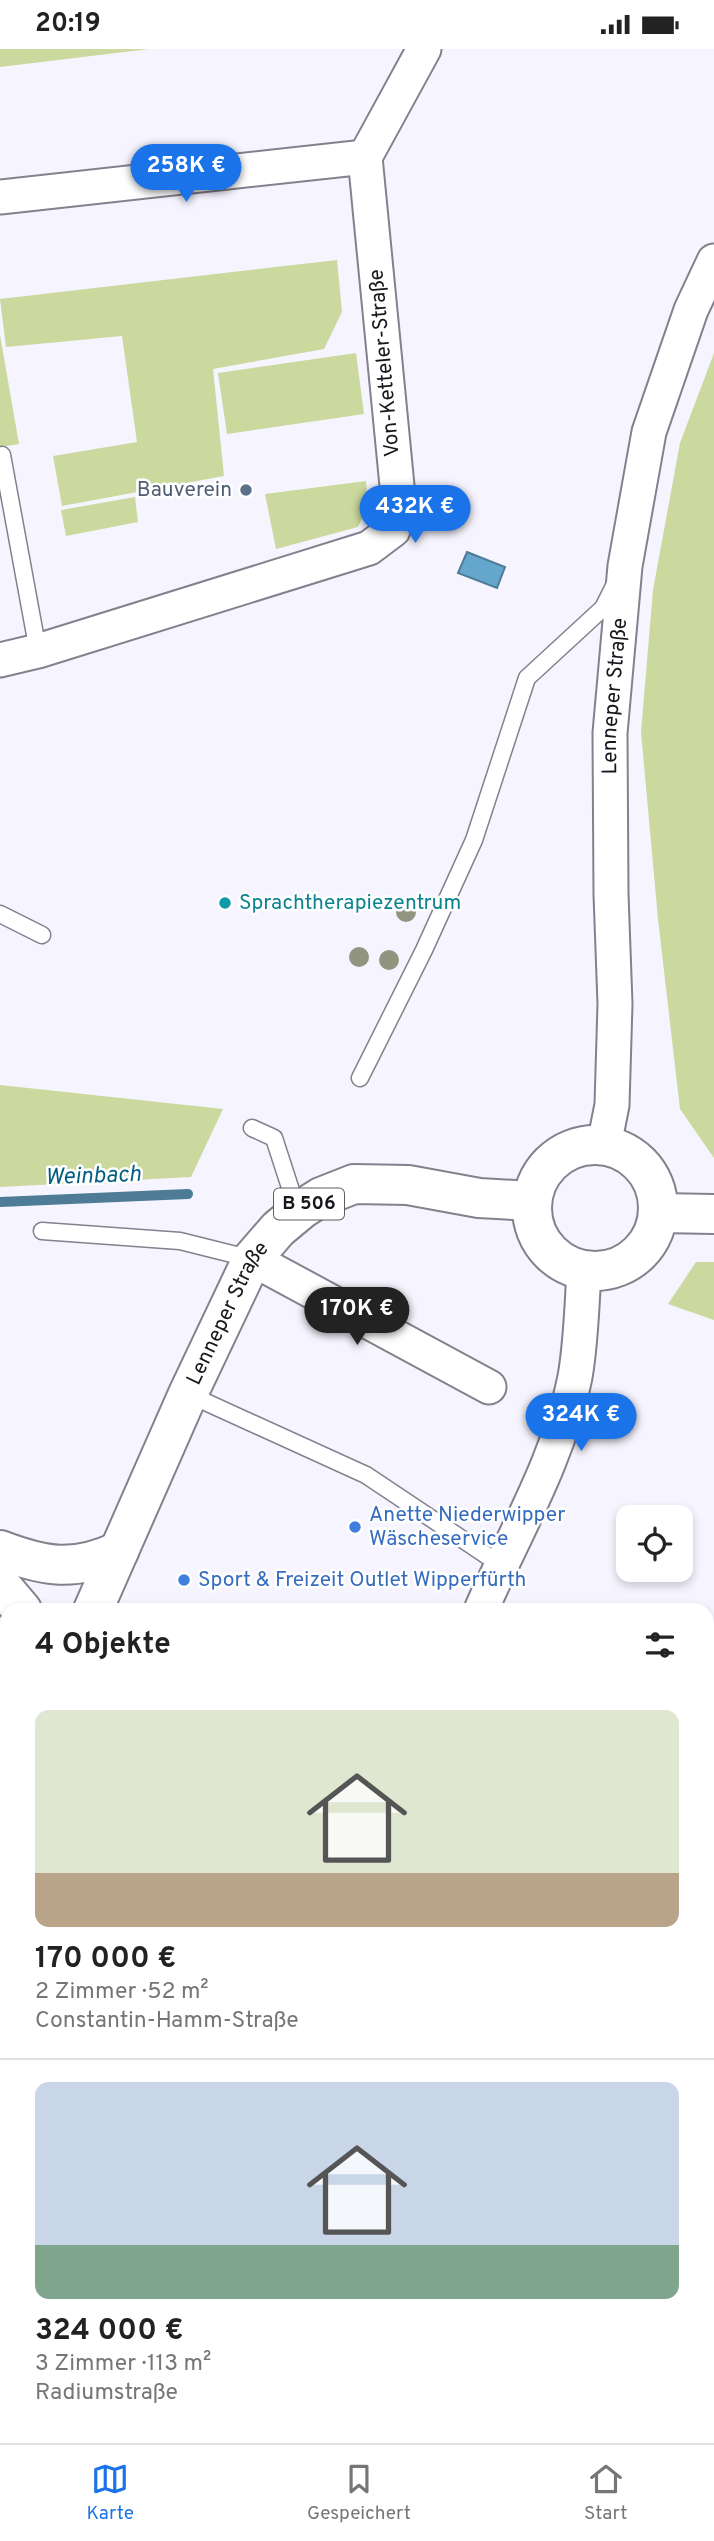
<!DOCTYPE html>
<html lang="de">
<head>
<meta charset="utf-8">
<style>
  body { margin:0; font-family:Overpass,sans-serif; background:#f2f2f2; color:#222; height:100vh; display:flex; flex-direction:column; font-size:26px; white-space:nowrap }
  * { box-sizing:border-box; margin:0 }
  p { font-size:23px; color:#767676 }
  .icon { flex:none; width:38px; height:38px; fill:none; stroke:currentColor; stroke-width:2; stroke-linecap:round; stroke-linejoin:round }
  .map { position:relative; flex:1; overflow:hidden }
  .sheet { position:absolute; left:0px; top:1554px; width:714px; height:840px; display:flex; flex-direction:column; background:#fff; border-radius:21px 21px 0 0; box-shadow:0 4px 10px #0003 }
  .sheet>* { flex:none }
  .tools { position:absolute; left:616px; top:1456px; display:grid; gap:14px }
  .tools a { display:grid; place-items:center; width:77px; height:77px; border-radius:14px; background:#fff; box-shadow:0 4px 10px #0003; font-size:35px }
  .price { position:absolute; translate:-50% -60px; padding:0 16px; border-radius:24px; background:#1a73e8; color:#fff; font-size:23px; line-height:46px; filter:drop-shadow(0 2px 4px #0008) }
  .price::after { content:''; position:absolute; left:50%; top:42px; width:21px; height:16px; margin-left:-10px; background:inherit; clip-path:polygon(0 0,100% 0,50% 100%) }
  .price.selected { background:#222; color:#fff }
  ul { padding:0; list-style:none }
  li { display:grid; align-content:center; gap:14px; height:371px; padding:0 35px }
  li+li { border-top:2px solid #e0e0e0 }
  li span { display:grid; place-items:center; height:217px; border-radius:14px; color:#555 }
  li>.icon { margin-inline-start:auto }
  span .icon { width:126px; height:126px; fill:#fffc; stroke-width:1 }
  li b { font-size:30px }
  h2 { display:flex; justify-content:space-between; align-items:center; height:84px; padding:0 35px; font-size:30px }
  .status { display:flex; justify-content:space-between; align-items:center; height:49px; padding:0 35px; background:#fff; direction:ltr }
  .status svg { height:19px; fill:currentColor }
  .dock { display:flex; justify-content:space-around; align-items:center; height:98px; border-top:2px solid #e0e0e0; background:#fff; font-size:19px; color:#767676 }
  .dock a { display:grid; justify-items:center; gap:4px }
  .dock .selected { color:#1a73e8 }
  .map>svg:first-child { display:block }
  .green { fill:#cbd89e }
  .water { fill:#65a7cc; stroke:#4e7c97; stroke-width:2 }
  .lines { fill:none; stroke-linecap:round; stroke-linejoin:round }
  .stream { stroke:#4e7c97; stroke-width:10 }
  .lane-casing { stroke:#84808e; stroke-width:19 }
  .street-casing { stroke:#84808e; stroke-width:37 }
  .secondary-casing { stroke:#84808e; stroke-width:42 }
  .primary-casing { stroke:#84808e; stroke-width:42 }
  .lane { stroke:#fff; stroke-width:16 }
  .street { stroke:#fff; stroke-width:33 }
  .secondary { stroke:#fff; stroke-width:38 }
  .primary { stroke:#fff; stroke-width:38 }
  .tree { fill:#919580 }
  .service-dot { fill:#5c6f8a; stroke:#fff; stroke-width:2.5 }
  .culture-dot { fill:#0f9aa8; stroke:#fff; stroke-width:2.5 }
  .shop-dot { fill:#3f7fe0; stroke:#fff; stroke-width:2.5 }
  .labels { text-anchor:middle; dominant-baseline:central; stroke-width:5; stroke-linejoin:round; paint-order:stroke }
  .shield { fill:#fff; stroke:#5d5d60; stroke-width:2 }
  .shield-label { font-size:19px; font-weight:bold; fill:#18171c }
  .street-label { font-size:21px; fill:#18171c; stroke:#fff }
  .service-label { font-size:21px; fill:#4e5e75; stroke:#fff; text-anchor:end }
  .culture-label { font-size:21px; fill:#0d838f; stroke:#fff; text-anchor:start }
  .shop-label { font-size:21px; fill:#366cbe; stroke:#fff; text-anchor:start }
  .water-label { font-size:23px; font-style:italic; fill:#055d81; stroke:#fff }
</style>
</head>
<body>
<div class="status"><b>20:19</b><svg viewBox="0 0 49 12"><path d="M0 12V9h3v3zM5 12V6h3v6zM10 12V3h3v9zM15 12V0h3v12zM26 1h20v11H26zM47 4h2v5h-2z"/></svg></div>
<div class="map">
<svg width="714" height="2394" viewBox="0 0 714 2394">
  <rect width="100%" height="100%" fill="#f6f4fe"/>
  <path class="green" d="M0,0h149l-149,18z
    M337,211l5,52 -18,37 -111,20 11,107 -162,30 -9,-50 84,-14 -15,-106 -116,11 -6,-48z
    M0,286l19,109 -19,3z
    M356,304l8,61 -137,20 -9,-61z
    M714,304v805l-34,-49 -22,-190 -17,-187 12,-142 27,-147z
    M366,432l2,25 -10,21 -82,22 -11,-55z
    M135,448l3,25 -72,14 -5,-26z
    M0,1036l223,24 -32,68 -191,10z
    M696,1213h18v58l-46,-16z"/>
  <path class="water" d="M467,503l38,15 -8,21 -39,-15z"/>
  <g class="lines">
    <path class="stream" d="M0,1153l188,-8"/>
    <g class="lane-casing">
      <path id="lane" d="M2,406l36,196
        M0,865l42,21
        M360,1029l64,-128 50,-110 53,-162 76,-70 12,-24
        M252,1079l22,10 24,74
        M42,1182l138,10 72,18
        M188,1345l178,81 135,90"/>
    </g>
    <g class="street-casing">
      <g id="street">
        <path d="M365,108l59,-108"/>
        <path d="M0,148l365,-40"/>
        <path d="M0,611l38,-9 331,-103 24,-18 5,-34 -33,-339"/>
        <path id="s1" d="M604,1096l8,-40 3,-101 -4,-110 -1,-161 15,-167 24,-134 42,-122 23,-49"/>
        <path d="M252,1210l237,128"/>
        <path d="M481,1561c33,-76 78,-151 94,-233 6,-34 7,-72 9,-107"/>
        <path d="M707,2112l7,-6"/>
        <path d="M644,2387l8,7"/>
        <path d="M394,2394l8,-7"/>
      </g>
    </g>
    <g class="secondary-casing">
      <path id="secondary" d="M0,1768l7,-16
        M0,2344l7,23"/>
    </g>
    <g class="primary-casing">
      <g id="primary">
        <circle cx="595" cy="1159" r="63"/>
        <path d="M659,1164l55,1"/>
        <path d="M0,1501c45,17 74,22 119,1"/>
        <path d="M0,1535l22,26"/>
        <path id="s2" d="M93,1561l95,-216 64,-135 26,-30 24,-20 19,-12 33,-13 54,1 71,13 53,3"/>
      </g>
    </g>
    <use href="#lane" class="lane"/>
    <use href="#street" class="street"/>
    <use href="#secondary" class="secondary"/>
    <use href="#primary" class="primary"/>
  </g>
  <g class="tree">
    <circle cx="406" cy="863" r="10"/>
    <circle cx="359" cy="908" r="10"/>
    <circle cx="389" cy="911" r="10"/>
  </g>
  <circle class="service-dot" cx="246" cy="441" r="7"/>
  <circle class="culture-dot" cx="225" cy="854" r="7"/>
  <g class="shop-dot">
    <circle cx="355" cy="1478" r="7"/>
    <circle cx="184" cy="1531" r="7"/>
  </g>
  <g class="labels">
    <rect class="shield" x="274" y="1139.5" width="70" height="31" rx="5"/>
    <g class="shield-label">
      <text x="309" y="1155">B 506</text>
    </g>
    <g class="street-label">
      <text transform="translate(385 314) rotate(-95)">Von-Ketteler-Straße</text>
      <text stroke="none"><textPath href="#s1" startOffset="450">Lenneper Straße</textPath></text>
      <text stroke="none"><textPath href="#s2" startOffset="326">Lenneper Straße</textPath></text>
    </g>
    <g class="service-label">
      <text x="232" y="441">Bauverein</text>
    </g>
    <g class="culture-label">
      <text x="239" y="854">Sprachtherapiezentrum</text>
    </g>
    <g class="shop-label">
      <text x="369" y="1466">Anette Niederwipper<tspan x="369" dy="24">Wäscheservice</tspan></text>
      <text x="198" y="1531">Sport &amp; Freizeit Outlet Wipperfürth</text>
    </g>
    <g class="water-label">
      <text transform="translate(93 1128) rotate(-2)">Weinbach</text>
    </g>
  </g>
</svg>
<div class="tools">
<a><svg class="icon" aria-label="locate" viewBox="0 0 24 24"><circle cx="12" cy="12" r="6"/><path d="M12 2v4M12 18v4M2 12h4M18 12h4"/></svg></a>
</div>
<b class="price" style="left:186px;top:155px">258K €</b>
<b class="price" style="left:415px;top:496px">432K €</b>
<b class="price selected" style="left:357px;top:1298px">170K €</b>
<b class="price" style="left:581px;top:1404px">324K €</b>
<section class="sheet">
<h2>4 Objekte<svg class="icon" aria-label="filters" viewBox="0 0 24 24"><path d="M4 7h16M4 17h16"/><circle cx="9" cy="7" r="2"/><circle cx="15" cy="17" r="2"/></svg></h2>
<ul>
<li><span style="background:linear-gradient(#dfe7d0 75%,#b9a48a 0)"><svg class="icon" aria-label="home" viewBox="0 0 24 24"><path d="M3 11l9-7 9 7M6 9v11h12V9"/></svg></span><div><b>170 000 €</b><p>2 Zimmer · 52 m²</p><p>Constantin-Hamm-Straße</p></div></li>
<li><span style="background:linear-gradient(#c9d6e8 75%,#7fa58c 0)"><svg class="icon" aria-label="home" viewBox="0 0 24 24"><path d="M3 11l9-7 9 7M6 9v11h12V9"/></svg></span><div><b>324 000 €</b><p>3 Zimmer · 113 m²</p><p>Radiumstraße</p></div></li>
</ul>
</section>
</div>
<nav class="dock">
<a class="selected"><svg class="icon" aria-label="map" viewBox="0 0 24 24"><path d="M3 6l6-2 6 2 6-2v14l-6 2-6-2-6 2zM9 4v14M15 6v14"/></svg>Karte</a>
<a><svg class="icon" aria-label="saved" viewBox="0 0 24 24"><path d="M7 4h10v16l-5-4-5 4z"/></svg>Gespeichert</a>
<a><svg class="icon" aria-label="home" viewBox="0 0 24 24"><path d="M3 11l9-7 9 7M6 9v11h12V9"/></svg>Start</a>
</nav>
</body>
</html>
